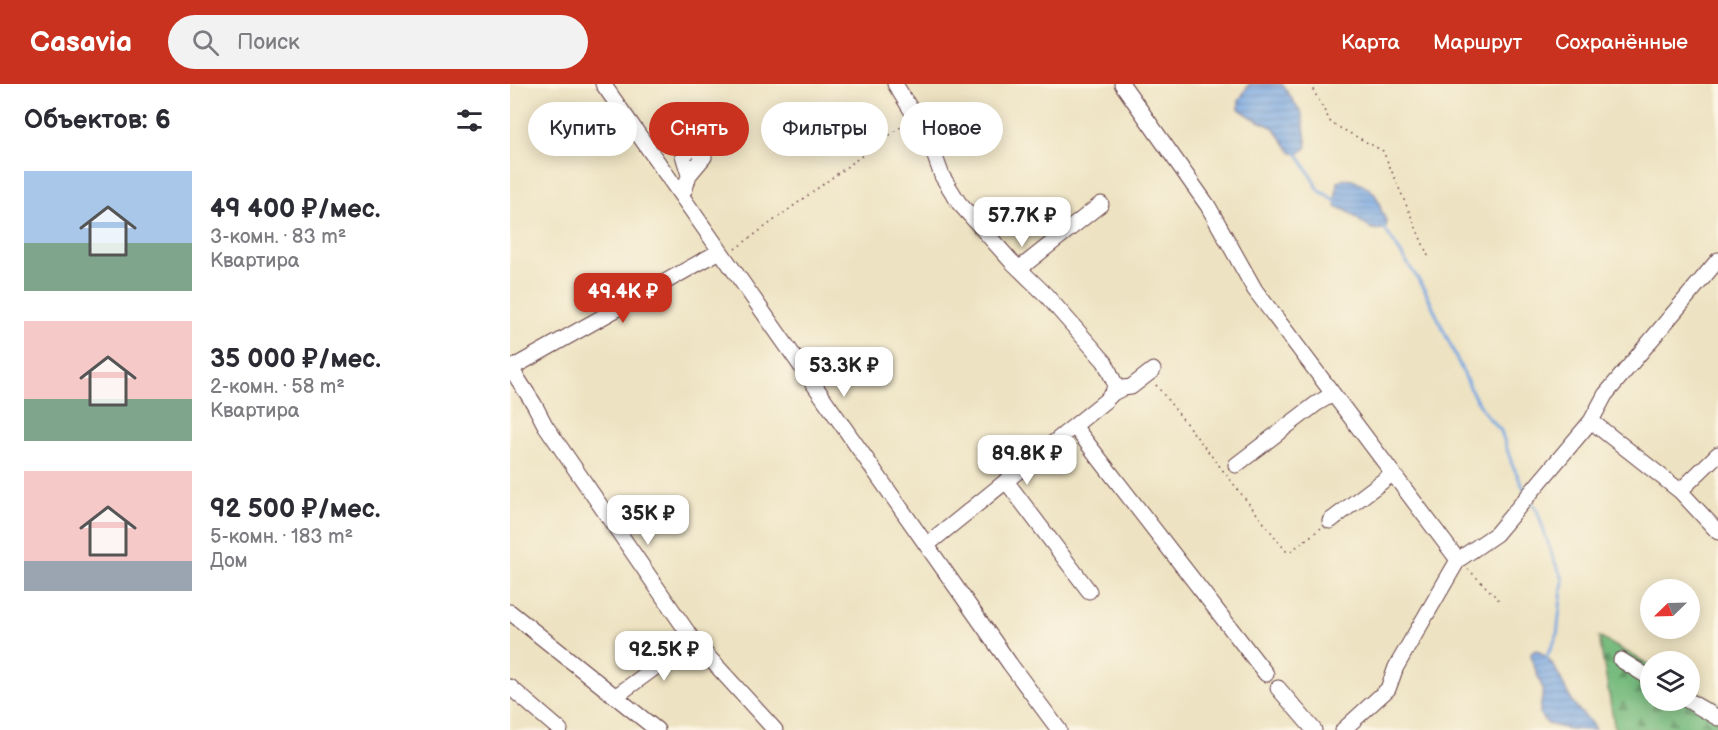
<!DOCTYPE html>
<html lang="ru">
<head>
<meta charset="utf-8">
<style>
  body { margin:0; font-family:"Balsamiq Sans",sans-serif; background:#f2f2f3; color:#2b2b33; height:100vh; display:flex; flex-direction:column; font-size:22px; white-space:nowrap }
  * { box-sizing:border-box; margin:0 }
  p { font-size:20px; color:#7c7c81 }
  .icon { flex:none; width:33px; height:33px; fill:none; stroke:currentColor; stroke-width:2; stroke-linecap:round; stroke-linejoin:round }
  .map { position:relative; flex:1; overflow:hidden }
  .drawer { display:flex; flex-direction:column; background:#fff; width:510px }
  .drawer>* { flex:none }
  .guide { position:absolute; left:18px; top:18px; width:570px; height:54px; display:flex; gap:12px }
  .needle { width:39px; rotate:247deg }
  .buttons { position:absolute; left:1130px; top:495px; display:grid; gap:12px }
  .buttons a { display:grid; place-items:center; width:60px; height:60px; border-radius:50%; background:#fff; box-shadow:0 3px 15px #0003; font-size:30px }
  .price { position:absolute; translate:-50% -51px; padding:0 14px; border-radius:12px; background:#fff; color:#222; font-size:20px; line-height:39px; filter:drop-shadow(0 2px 3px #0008) }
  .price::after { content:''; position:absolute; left:50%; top:36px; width:18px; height:14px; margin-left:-9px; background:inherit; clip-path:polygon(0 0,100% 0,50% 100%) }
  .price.current { background:#c8321e; color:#fff }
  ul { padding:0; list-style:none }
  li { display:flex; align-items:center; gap:18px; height:150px; padding:0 24px }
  li span { display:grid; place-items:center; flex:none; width:168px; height:120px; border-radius:0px; color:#555 }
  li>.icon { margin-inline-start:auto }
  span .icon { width:72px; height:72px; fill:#fffc; stroke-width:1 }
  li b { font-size:26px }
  h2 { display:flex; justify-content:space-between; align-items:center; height:72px; padding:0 24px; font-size:26px }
  .chip { padding:0 21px; border-radius:27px; background:#fff; box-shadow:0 3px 15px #0003; font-size:21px; line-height:54px }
  .chip.current { background:#c8321e; color:#fff }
  header { display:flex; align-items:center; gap:36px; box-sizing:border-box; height:84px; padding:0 30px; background:#c8321e; color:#fff }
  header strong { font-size:28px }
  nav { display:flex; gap:33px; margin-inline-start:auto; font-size:21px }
  .search { width:420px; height:54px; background:#f2f2f3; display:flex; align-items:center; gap:15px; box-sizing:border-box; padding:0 21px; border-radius:33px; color:#7c7c81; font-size:22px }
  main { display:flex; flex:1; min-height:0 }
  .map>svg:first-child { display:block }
  .forest { fill:url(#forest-firs); stroke:#606d54; stroke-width:1.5 }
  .water { fill:url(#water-rules); stroke:#606286; stroke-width:1.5 }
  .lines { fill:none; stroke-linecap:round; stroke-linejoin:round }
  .stream { stroke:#76a5e0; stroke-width:3 }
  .minor-casing { stroke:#623c42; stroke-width:17 }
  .path { stroke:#623c42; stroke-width:1.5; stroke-dasharray:1.5 4.5; stroke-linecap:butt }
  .minor { stroke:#fff; stroke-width:15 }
</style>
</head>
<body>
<header>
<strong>Casavia</strong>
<div class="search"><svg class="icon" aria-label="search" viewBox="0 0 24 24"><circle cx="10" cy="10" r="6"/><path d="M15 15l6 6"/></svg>Поиск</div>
<nav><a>Карта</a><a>Маршрут</a><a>Сохранённые</a></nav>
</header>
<main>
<section class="drawer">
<h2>Объектов: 6<svg class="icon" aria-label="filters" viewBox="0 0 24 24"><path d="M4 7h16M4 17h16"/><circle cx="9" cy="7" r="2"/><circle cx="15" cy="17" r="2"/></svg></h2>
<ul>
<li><span style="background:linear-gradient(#a9c7e8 60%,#7fa58c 0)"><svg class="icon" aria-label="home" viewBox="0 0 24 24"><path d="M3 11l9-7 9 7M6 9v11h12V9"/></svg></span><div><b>49 400 ₽/мес.</b><p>3-комн. · 83 m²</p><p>Квартира</p></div></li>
<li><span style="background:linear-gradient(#f6c9c9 65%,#7fa58c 0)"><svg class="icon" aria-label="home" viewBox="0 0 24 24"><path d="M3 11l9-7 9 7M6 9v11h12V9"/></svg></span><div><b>35 000 ₽/мес.</b><p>2-комн. · 58 m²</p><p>Квартира</p></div></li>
<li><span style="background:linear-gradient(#f6c9c9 75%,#9aa5b1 0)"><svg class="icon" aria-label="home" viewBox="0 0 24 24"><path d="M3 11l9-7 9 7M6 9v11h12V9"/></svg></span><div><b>92 500 ₽/мес.</b><p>5-комн. · 183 m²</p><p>Дом</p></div></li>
</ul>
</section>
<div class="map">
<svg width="1208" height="646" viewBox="0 0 1208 646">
  <defs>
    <pattern id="forest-firs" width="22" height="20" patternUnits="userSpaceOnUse" patternTransform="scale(1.5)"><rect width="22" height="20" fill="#77bb7e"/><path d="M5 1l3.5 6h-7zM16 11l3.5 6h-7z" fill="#649767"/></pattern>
    <pattern id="water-rules" width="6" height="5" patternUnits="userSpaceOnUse" patternTransform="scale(1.5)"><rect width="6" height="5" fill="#76a5e0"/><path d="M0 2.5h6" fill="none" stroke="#6386b6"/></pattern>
  </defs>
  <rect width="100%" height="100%" fill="#fcf5e5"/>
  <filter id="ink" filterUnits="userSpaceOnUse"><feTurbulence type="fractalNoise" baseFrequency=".0167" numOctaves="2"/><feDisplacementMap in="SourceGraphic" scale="12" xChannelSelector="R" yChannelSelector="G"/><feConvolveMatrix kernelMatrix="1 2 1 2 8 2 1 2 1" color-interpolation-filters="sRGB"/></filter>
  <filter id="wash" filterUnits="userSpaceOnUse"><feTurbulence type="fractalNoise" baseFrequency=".008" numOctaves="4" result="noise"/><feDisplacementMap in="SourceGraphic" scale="24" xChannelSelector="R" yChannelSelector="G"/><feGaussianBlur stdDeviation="1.35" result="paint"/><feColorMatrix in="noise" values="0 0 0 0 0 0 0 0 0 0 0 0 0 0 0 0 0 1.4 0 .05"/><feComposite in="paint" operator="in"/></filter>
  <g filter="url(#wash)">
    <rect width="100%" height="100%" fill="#ede2c1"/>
    <path class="forest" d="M1089,553l51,28v35h39v-13l29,16v27h-103z"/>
    <path class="water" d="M739,0h33l20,30 5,33 -8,7 -7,-1 -18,-25 -21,-10 -14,-9v-8z
      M833,95c11,0 29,8 34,19 4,8 3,15 10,23l-1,7c-22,8 -30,-19 -49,-20l-2,-7 3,-19z
      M1026,566c24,12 26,41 41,58 6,8 14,12 18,22 -16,0 -55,0 -55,-19 0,-8 4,-14 2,-23 -3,-12 -10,-23 -11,-35z"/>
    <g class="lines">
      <path class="stream" d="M787,68l22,38 18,12
        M874,144l40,60 50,108 13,20 14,15 11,33 14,29
        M1021,417l6,9 16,48 10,21 -6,57 -11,22"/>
    </g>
  </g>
  <g filter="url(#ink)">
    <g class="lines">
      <g class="minor-casing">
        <path id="minor" d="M93,0l407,580 49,66
          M385,0l33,53 14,39 17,27 52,58 35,34 59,67 10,22 -2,9 -8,8 -178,144
          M612,0l86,122 47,84 203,270 38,-26 95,-113 89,70 38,41
          M170,109l5,-4 4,-14 15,-18 -7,-11 -14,9 6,20
          M509,185l82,-65
          M0,283l24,37 11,21 148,215 82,90
          M0,285l210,-118
          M603,309l10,-5 8,-1 22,-17
          M1081,337l14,-26 113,-135
          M564,342l192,248
          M726,381l80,-61 17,-10
          M496,397l83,110
          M1170,407l38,-37
          M820,437l62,-47
          M0,528l147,118
          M1111,576l29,18
          M0,603l50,43
          M768,604l36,42
          M106,612l77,-56
          M1177,616l31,18
          M833,646l45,-41 8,-22 62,-107"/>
      </g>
      <path class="path" d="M800,0l21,39 52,28 46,107
        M225,165l170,-125
        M646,301l130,166h5l30,-23
        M958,485l34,34"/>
      <use href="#minor" class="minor"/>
    </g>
  </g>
</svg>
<div class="buttons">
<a><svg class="needle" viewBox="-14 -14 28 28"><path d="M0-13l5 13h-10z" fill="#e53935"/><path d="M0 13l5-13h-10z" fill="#7c7c81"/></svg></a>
<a><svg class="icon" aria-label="layers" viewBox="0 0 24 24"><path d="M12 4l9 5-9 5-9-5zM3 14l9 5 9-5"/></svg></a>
</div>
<b class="price" style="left:512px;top:164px">57.7K ₽</b>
<b class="price current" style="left:113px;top:240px">49.4K ₽</b>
<b class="price" style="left:334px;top:314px">53.3K ₽</b>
<b class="price" style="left:517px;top:402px">89.8K ₽</b>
<b class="price" style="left:138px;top:462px">35K ₽</b>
<b class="price" style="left:154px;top:598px">92.5K ₽</b>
<div class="guide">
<a class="chip">Купить</a>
<a class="chip current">Снять</a>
<a class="chip">Фильтры</a>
<a class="chip">Новое</a>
</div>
</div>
</main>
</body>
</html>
